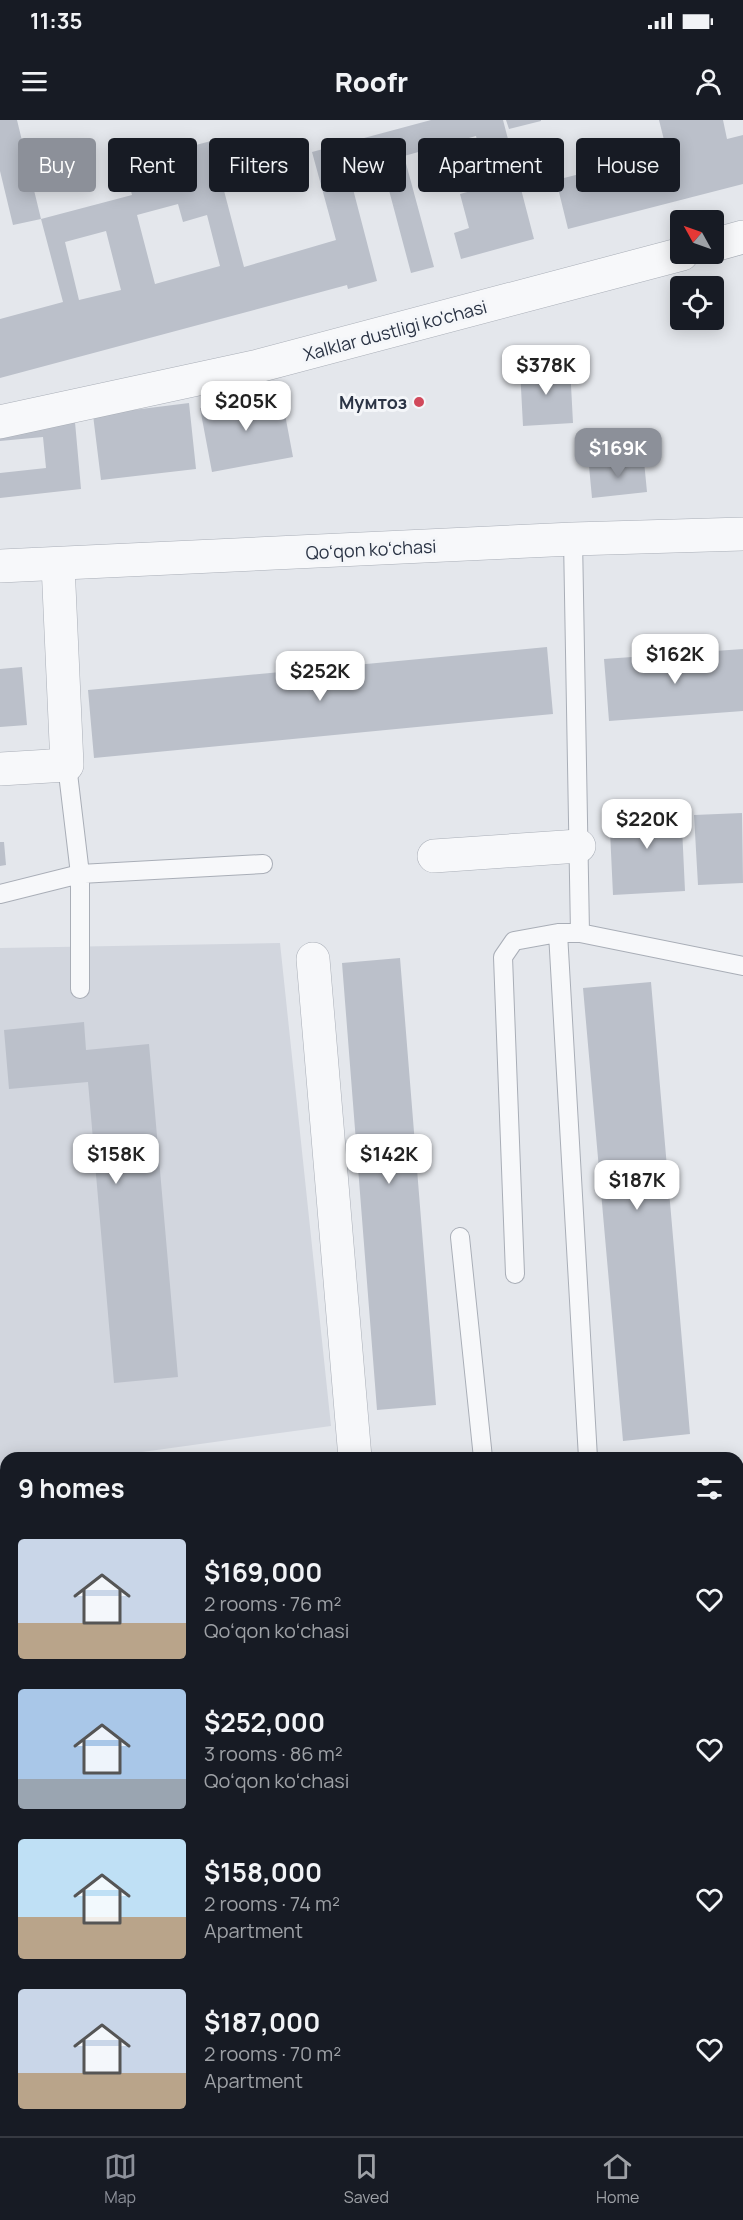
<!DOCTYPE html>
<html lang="en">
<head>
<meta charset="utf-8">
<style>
  body { margin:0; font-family:Manrope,sans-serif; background:#20242c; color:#f1f3f6; height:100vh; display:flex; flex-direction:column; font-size:22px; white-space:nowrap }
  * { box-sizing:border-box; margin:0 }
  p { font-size:20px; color:#9ea1a6 }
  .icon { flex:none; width:33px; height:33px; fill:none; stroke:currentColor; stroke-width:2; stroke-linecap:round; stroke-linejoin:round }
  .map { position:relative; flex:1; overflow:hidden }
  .drawer { position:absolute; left:0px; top:1332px; width:744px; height:684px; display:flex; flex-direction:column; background:#171b24; border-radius:18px 18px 0 0; box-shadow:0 3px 15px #0003 }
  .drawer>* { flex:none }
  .guide { position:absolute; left:18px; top:18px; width:708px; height:54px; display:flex; gap:12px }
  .needle { width:39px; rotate:310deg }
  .controls { position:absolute; left:670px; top:90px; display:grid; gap:12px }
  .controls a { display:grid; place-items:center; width:54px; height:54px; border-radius:6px; background:#171b24; box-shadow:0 3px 15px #0003; font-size:30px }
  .price { position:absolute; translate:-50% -51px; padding:0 14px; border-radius:12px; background:#fff; color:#222; font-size:20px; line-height:39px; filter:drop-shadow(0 2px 3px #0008) }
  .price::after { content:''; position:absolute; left:50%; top:36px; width:18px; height:14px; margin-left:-9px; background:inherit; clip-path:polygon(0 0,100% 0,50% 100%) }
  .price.on { background:#8c9099; color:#fff }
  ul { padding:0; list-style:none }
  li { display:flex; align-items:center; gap:18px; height:150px; padding:0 18px }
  li span { display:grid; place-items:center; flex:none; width:168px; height:120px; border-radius:6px; color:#555 }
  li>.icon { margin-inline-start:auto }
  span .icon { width:72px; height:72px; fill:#fffc; stroke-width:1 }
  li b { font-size:26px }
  h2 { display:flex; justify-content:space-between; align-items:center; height:72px; padding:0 18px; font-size:26px }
  .chip { padding:0 21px; border-radius:6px; background:#171b24; box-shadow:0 3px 15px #0003; font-size:21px; line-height:54px }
  .chip.on { background:#8c9099; color:#fff }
  .status { display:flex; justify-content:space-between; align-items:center; height:42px; padding:0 30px; background:#171b24; direction:ltr }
  .status svg { height:16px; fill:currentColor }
  header { display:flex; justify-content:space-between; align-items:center; height:78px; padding:0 18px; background:#171b24; font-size:27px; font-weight:800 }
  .menu { display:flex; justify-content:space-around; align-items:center; height:84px; border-top:2px solid #363941; background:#171b24; font-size:16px; color:#9ea1a6 }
  .menu a { display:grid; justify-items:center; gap:3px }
  .menu .on { color:#8c9099 }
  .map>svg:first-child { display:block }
  .built { fill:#d2d6de }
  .building { fill:#bbc0ca; fill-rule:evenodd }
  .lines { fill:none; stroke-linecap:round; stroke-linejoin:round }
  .service-casing { stroke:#a9aeb7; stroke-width:20 }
  .minor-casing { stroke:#a9aeb7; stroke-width:34 }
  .tertiary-casing { stroke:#a9aeb7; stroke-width:34 }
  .service { stroke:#f7f8fa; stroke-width:18 }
  .minor { stroke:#f7f8fa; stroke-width:33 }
  .tertiary { stroke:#f7f8fa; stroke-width:33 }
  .poi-dot { fill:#d1495b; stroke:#f4f6f9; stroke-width:2 }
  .labels { text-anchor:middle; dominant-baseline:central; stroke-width:6; stroke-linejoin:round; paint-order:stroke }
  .street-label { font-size:18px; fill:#2b3445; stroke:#f4f6f9 }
  .poi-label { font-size:18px; font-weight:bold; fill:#2b3445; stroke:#f4f6f9; text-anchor:end }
</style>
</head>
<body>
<div class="status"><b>11:35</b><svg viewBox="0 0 49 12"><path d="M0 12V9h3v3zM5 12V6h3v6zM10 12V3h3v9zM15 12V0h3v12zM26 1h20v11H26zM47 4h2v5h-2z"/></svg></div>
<header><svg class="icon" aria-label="menu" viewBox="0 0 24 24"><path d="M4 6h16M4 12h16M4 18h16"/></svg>Roofr<svg class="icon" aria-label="person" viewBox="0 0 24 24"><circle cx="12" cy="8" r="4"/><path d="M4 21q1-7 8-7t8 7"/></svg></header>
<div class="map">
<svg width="743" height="2016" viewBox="0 0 743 2016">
  <rect width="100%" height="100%" fill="#e4e7ec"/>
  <path class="built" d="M280,823l51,483 -232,32h-93v13l-6,1v-524z
    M738,1818h5v198h-234l1,-6h228z"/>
  <path class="building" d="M0,0h17l24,99 -28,6 -13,-54z
    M431,0h72l31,119 -73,20 -7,-26 15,-5 -9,-34 29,-8 -13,-50 -72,20 30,111 -23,6 -25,-94 -33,10 24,92 -29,8 -1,-4 -347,93v-59l63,-17 -22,-83 91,-24 -8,-31 87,-23 33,126 92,-27 -24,-88zM178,84l5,18 24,-7 13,51 -65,18 -18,-69zM106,111l15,59 -42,10 -14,-58z
    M506,0h35v1l-32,8z
    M659,0h64l4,19 16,-4v49l-175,45 -12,-49 111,-28z
    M570,246l3,57 -50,3 -3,-57z
    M281,273l12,64 -81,15 -12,-64z
    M189,283l7,66 -95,11 -8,-65z
    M75,302l6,67 -81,9v-25l46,-5 -3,-31 -43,4v-11z
    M644,341l3,31 -55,6 -3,-32z
    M547,527l6,67 -459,44 -6,-68z
    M743,529v62l-134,10 -5,-62z
    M22,547l5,58 -27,2v-58z
    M681,686l4,85 -72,4 -4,-85z
    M742,693l1,70 -45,2 -4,-70z
    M0,722h4l2,23 -6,1z
    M400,838l36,447 -59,5 -35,-447z
    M651,862l39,452 -67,7 -40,-453z
    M84,902l2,28 63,-6 29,333 -64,6 -26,-301 -79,7 -5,-59z
    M0,1558h6v66h-6z
    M742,1879h1v36h-5z
    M79,2010h68l-1,6h-68z
    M311,2010h66l-1,6h-67z
    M447,2010h37l11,2 -1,4h-49z"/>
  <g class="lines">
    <g class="service-casing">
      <path id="service" d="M573,419l7,394
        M67,645l13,109v115
        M0,774l80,-20 183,-10
        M558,813l30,525
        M460,1117l23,221
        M515,1154l-12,-317 11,-16 44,-8h22l163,33
        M738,1393l5,1
        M0,1401l6,-1
        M738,1515h5
        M43,2016l1,-6
        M254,2016l1,-6"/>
    </g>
    <g class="minor-casing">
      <path id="minor" d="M714,125l29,-8
        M0,302l258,-56 424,-112
        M0,649l67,-4 -9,-201
        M434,736l145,-10
        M313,839l42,499
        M738,1771h5
        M0,1797h6"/>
    </g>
    <g class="tertiary-casing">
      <path id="tertiary" d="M0,446l573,-27 170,-5"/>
    </g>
    <use href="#service" class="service"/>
    <use href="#minor" class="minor"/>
    <use href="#tertiary" class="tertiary"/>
  </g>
  <circle class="poi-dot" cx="419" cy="282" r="6"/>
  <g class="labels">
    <g class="street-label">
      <text transform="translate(395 210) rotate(-15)">Xalklar dustligi ko'chasi</text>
      <text transform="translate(371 429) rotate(-3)">Qoʻqon koʻchasi</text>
    </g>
    <g class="poi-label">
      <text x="407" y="282">Mумтоз</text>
    </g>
  </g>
</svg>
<div class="controls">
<a><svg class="needle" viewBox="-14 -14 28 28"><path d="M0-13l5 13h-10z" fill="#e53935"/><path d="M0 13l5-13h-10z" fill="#9ea1a6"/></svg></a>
<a><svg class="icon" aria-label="locate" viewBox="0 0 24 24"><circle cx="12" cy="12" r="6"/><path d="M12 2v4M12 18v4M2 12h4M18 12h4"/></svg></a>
</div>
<b class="price" style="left:546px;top:276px">$378K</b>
<b class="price" style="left:246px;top:312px">$205K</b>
<b class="price on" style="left:618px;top:359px">$169K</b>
<b class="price" style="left:675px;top:565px">$162K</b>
<b class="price" style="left:320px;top:582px">$252K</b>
<b class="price" style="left:647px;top:730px">$220K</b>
<b class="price" style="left:116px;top:1065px">$158K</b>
<b class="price" style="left:389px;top:1065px">$142K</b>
<b class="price" style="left:637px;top:1091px">$187K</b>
<div class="guide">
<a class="chip on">Buy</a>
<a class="chip">Rent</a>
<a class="chip">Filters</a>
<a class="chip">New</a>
<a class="chip">Apartment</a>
<a class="chip">House</a>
</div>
<section class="drawer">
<h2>9 homes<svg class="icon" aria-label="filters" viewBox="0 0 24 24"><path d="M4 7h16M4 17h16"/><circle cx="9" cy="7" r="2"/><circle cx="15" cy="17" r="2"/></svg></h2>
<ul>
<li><span style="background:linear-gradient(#c9d6e8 70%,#b9a48a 0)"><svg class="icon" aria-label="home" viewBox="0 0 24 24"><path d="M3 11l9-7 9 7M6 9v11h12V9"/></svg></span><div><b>$169,000</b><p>2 rooms · 76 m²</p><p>Qoʻqon koʻchasi</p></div><svg class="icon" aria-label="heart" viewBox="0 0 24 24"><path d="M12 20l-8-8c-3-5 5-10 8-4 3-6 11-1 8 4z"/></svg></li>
<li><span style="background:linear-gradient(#a9c7e8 75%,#9aa5b1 0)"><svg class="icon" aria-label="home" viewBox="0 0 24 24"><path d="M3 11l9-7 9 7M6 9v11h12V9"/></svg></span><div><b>$252,000</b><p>3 rooms · 86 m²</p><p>Qoʻqon koʻchasi</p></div><svg class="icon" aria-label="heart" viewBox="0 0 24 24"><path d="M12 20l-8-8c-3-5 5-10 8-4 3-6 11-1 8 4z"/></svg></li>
<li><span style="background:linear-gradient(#bfe0f5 65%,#b9a48a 0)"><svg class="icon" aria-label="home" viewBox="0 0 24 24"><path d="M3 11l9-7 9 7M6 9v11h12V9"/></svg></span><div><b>$158,000</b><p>2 rooms · 74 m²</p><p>Apartment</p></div><svg class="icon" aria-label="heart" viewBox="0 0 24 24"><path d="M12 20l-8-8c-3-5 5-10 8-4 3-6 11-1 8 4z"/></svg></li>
<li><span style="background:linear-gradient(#c9d6e8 70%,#b9a48a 0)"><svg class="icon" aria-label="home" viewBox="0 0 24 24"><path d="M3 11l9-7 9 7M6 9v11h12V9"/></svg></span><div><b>$187,000</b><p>2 rooms · 70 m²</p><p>Apartment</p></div><svg class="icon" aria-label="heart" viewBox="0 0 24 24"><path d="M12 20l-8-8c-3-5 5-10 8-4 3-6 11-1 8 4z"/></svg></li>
</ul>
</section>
</div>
<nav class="menu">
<a class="on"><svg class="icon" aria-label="map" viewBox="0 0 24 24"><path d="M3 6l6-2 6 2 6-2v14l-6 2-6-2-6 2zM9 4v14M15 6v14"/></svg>Map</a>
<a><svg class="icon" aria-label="saved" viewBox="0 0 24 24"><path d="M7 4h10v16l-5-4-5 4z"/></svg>Saved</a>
<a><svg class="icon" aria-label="home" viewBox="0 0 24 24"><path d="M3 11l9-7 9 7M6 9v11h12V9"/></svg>Home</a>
</nav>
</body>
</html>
